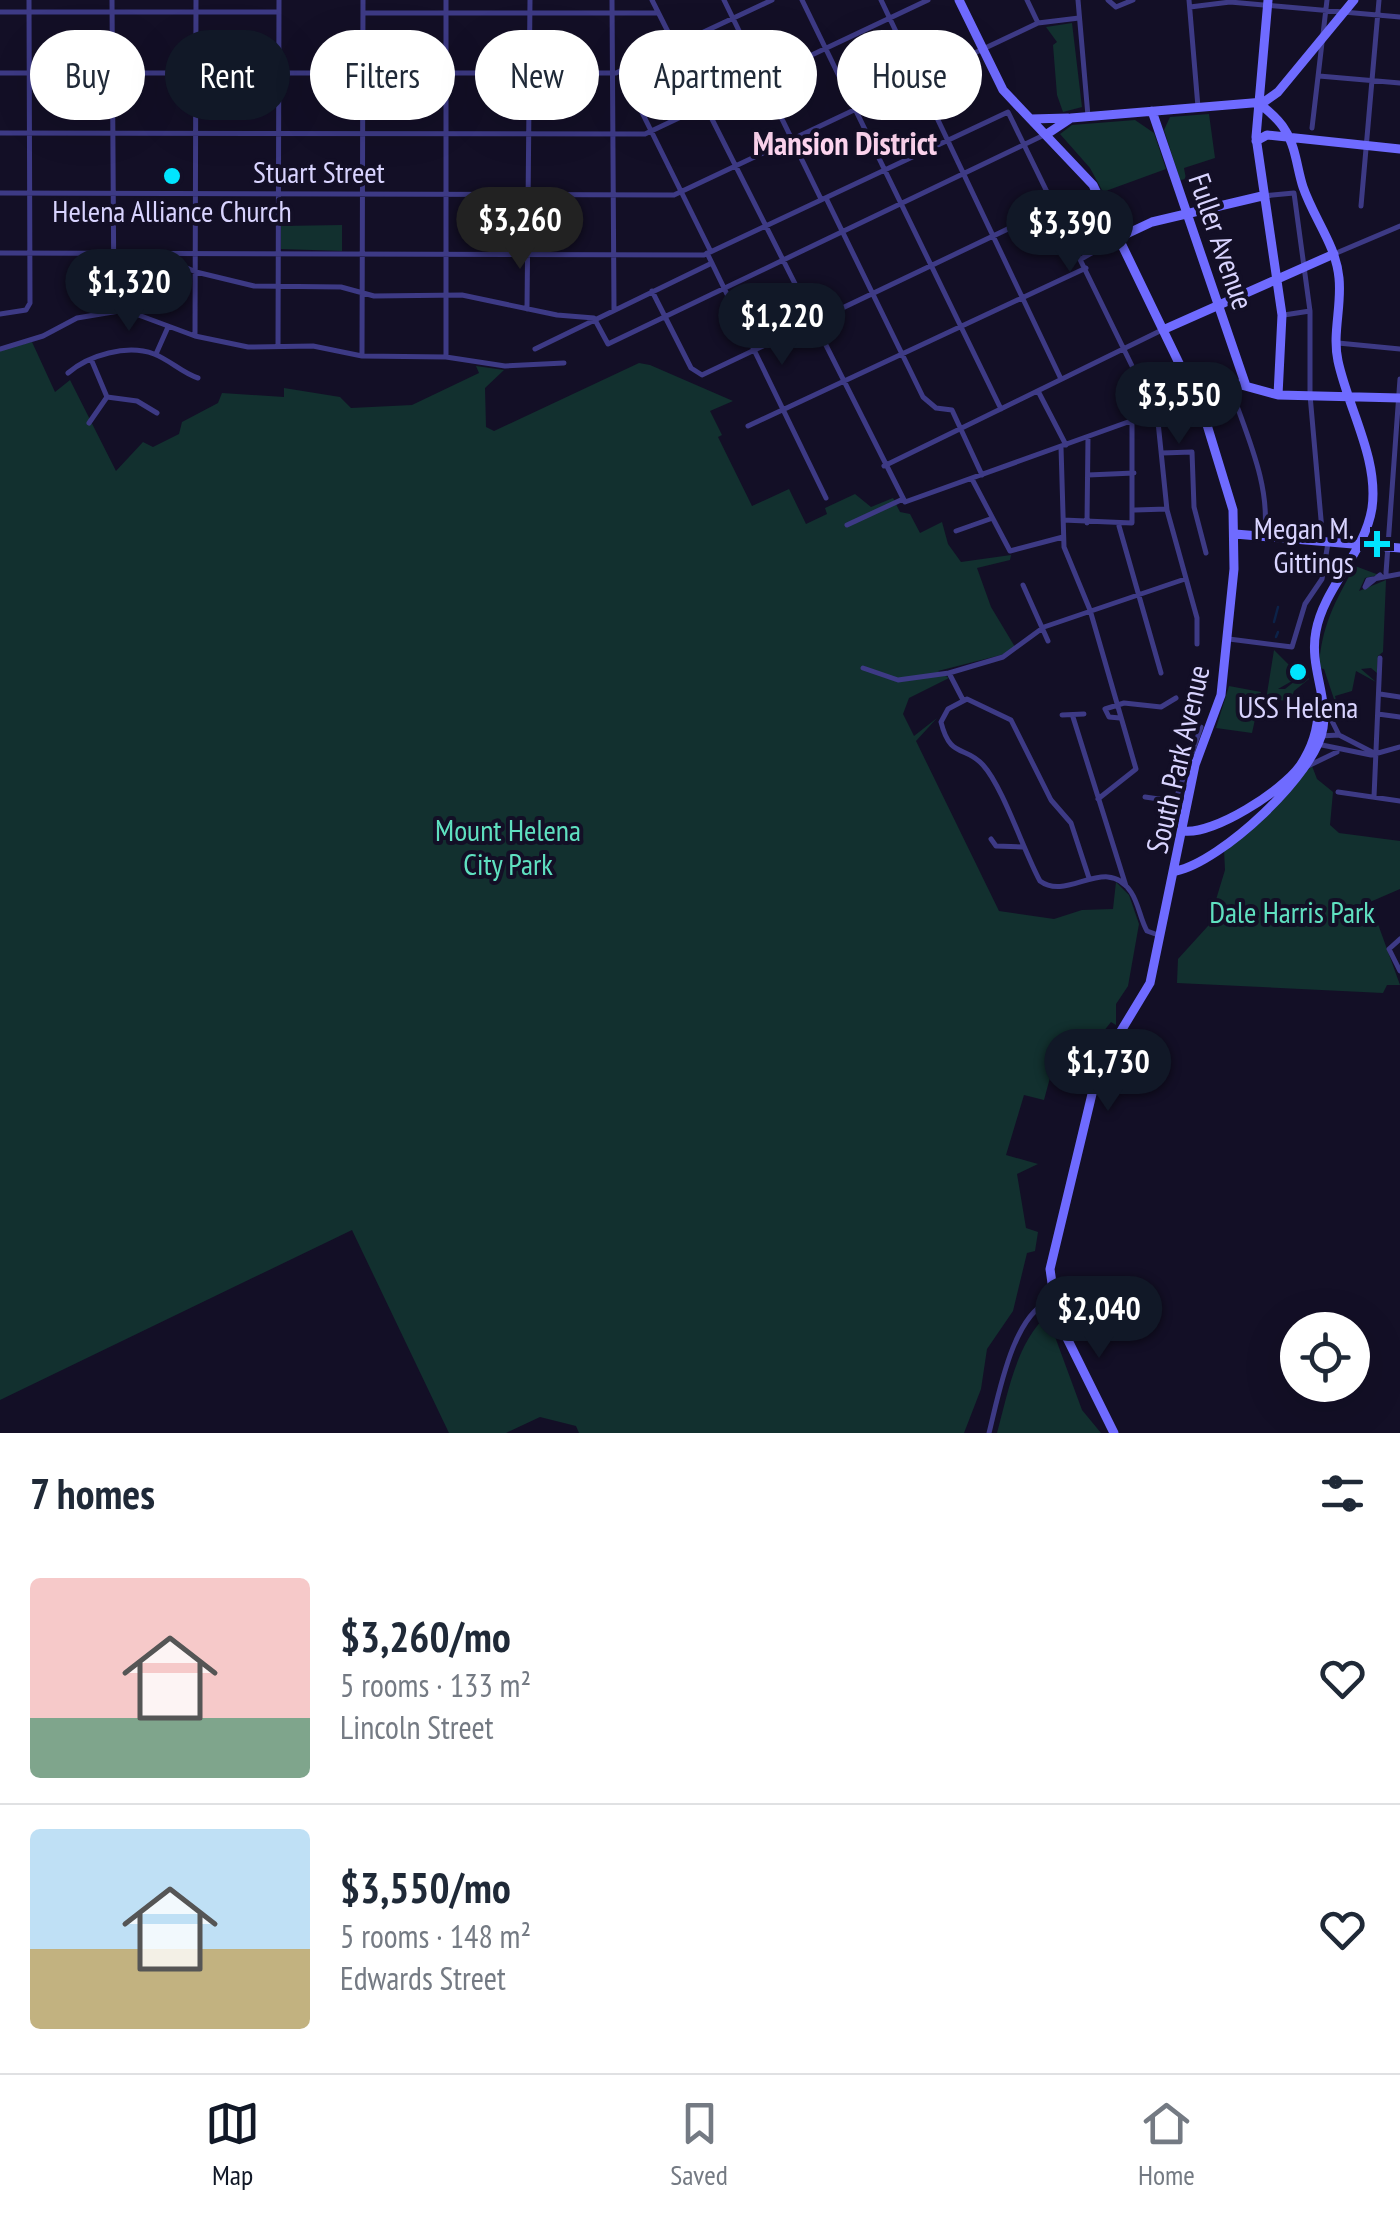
<!DOCTYPE html>
<html lang="en">
<head>
<meta charset="utf-8">
<style>
  body { margin:0; font-family:"PT Sans Narrow",sans-serif; background:#f6f6f7; color:#1f2937; height:100vh; display:flex; flex-direction:column; font-size:38px; white-space:nowrap }
  * { box-sizing:border-box; margin:0 }
  p { font-size:32px; color:#747a83 }
  .icon { flex:none; width:55px; height:55px; fill:none; stroke:currentColor; stroke-width:2; stroke-linecap:round; stroke-linejoin:round }
  .map { position:relative; height:1433px; overflow:hidden }
  .sheet { display:flex; flex-direction:column; background:#fff; flex:1 }
  .sheet>* { flex:none }
  .guide { position:absolute; left:30px; top:30px; width:1340px; height:90px; display:flex; gap:20px }
  .fabs { position:absolute; left:1280px; top:1312px; display:grid; gap:20px }
  .fabs a { display:grid; place-items:center; width:90px; height:90px; border-radius:50%; background:#fff; box-shadow:0 10px 40px #0002; font-size:50px }
  .price { position:absolute; translate:-50% -85px; padding:0 22px; border-radius:35px; background:#111827; color:#fff; font-size:32px; line-height:65px; filter:drop-shadow(0 2px 5px #0008) }
  .price::after { content:''; position:absolute; left:50%; top:60px; width:30px; height:22px; margin-left:-15px; background:inherit; clip-path:polygon(0 0,100% 0,50% 100%) }
  .price.active { background:#222; color:#fff }
  ul { padding:0; list-style:none }
  li { display:flex; align-items:center; gap:30px; height:250px; padding:0 30px }
  li+li { border-top:2px solid #e0e1e3 }
  li span { display:grid; place-items:center; flex:none; width:280px; height:200px; border-radius:10px; color:#555 }
  li>.icon { margin-inline-start:auto }
  span .icon { width:120px; height:120px; fill:#fffc; stroke-width:1 }
  li b { font-size:42px }
  h2 { display:flex; justify-content:space-between; align-items:center; height:120px; padding:0 30px; font-size:42px }
  .pill { padding:0 35px; border-radius:45px; background:#fff; box-shadow:0 10px 40px #0002; font-size:35px; line-height:90px }
  .pill.active { background:#111827; color:#fff }
  .tab-bar { display:flex; justify-content:space-around; align-items:center; height:140px; border-top:2px solid #e0e1e3; background:#fff; font-size:28px; color:#747a83 }
  .tab-bar a { display:grid; justify-items:center; gap:5px }
  .tab-bar .active { color:#111827 }
  .map>svg:first-child { display:block }
  .green { fill:#12302f }
  .lines { fill:none; stroke-linecap:round; stroke-linejoin:round }
  .stream { stroke:#0c2248; stroke-width:2.5 }
  .street { stroke:#3d3a85; stroke-width:5 }
  .secondary { stroke:#6f6bff; stroke-width:9 }
  .poi-dot { fill:#00e5ff; stroke:#130f26; stroke-width:4 }
  .labels { text-anchor:middle; dominant-baseline:central; stroke-width:8; stroke-linejoin:round; paint-order:stroke }
  .street-label { font-size:30px; fill:#d9d4ff; stroke:#130f26 }
  .poi-label { font-size:30px; fill:#d9d4ff; stroke:#130f26 }
  .park-label { font-size:30px; fill:#5fe0c0; stroke:#130f26 }
  .neighbourhood-label { font-size:32px; font-weight:bold; fill:#ffd6f0; stroke:#130f26 }
</style>
</head>
<body>
<div class="map">
<svg width="1400" height="1433" viewBox="0 0 1400 1433">
  <rect width="100%" height="100%" fill="#130f26"/>
  <path class="green" d="M1072,23l10,84 -19,5 -6,-17 -4,-50 4,-3 -11,-15z
    M1209,114l6,44 -31,10 2,11 -6,1 -16,-50 6,-13z
    M1135,120l19,13 12,36 -63,23 -13,-24 -30,-34 12,-9z
    M342,225v26l-61,-2v-23z
    M32,342l23,50 15,-12 46,91 27,-29 10,5 26,-13 3,-12 36,-19 4,-10 62,4v-9l56,9 11,11 61,-3 67,-32 -3,-7 28,4 -19,18 1,39 8,4 145,-68 11,2 83,36 -23,10 12,24 -4,2 34,69 37,-17 17,35 21,-10 -2,-6 30,-14 16,13 22,-9 7,14 10,2 10,19 22,-11 6,22 13,18 50,-7 -1,5 -33,8 14,39 24,40 -10,7 -67,17 11,7 -40,20 -6,16 11,22 23,-18 -21,23 83,170 55,8 28,-9 31,-1 3,-27 13,13 10,29 -11,62 -12,18v21l-5,-3 -27,34 -11,-2 -7,23 -15,-3 -7,26 -20,-5 -18,60 32,9 -21,10 9,54 12,4 -3,19 -8,2 -14,58 -26,38 -6,40 -17,44h-385l-3,-7 -36,-9 -34,16h-57l-97,-203 -352,170v-1050z
    M1355,566l24,9 -14,3 -6,13 27,-11 -3,72 -5,4 -1,17 -6,-5 -10,1 15,13 -20,-11 -4,20 -17,5 2,9 19,-5 4,12 -21,2 -15,-45 -5,-1c2,-41 16,-67 36,-102z
    M1274,650l20,20 -2,11 -14,8h7l20,-16 4,6 -15,12 -4,11 -15,-3 -3,12 -7,-5z
    M1229,686l32,6 -9,41 -36,-5z
    M1312,766l5,13 16,13 -3,33 9,8 61,8v48l-30,13 30,83h-13l-4,8 -206,-10 1,-24 30,-33 17,-56 -1,-20z
    M1047,1315l35,95 19,23h-104c11,-40 19,-89 50,-118z"/>
  <g class="lines">
    <path class="stream" d="M1291,565l1,-10
      M1285,574l2,-11
      M1274,622l4,-15
      M1276,637l2,-5"/>
    <path class="street" d="M112,0l2,311
      M612,0l2,310
      M652,0l253,502 290,-104
      M724,0l97,199
      M802,0l199,409
      M881,0l180,379
      M1027,0l11,23
      M1078,0l10,116
      M1108,0l8,7 17,-7
      M1189,0l9,107
      M1190,7l40,-5 170,15
      M0,12h279
      M363,13h295
      M622,72l88,178
      M0,73h616l156,-73
      M1319,76l81,7
      M1312,128l15,-128
      M0,133l645,1 283,-134
      M0,193l674,2 364,-172 41,-5
      M1263,196l31,-3 16,118v84l13,147
      M826,198l97,199 13,11 16,2 30,65
      M1361,206l18,-206
      M0,253l704,2 304,-143 147,301
      M707,253l119,245
      M1334,254l66,-28
      M157,255l39,17 58,14 87,1 33,9 88,-1 95,20 37,3 14,26 436,-209
      M1081,259l37,-21
      M652,291l39,77 11,7 354,-169
      M527,309l3,-309
      M0,314l26,-4 4,-7 -1,-303
      M1284,315l26,-4
      M195,336l1,-336
      M1338,343l62,6
      M278,347l1,-347
      M0,349l43,-13 34,-18 48,-8 70,26 53,11 65,-1 49,10 84,1 59,9 59,-3
      M535,349l177,-86
      M156,354l12,-27
      M362,356l1,-356
      M446,357v-357
      M91,359l16,38
      M68,373c21,-18 59,-29 86,-19 16,6 28,19 44,24
      M1229,383c15,47 43,102 35,153
      M1038,391l28,54
      M1157,412l10,98 30,108v26
      M89,423l18,-26 30,4 20,12
      M748,426l338,-158
      M1061,447l3,100 26,63 46,159 -38,30
      M1162,453l30,-1 2,55 12,46
      M884,466l280,-137
      M1088,475l46,-2
      M972,479l38,72 53,-14
      M1135,510l32,-1
      M1063,520l69,3v-101
      M1087,523l1,-86
      M847,525l56,-26
      M1119,526l42,147
      M1266,528l17,2 4,8
      M956,531l34,-12
      M1386,573l14,-194
      M1380,575l-15,12 3,-7 32,-6
      M1023,585l25,56
      M1229,639l63,8 13,-43 17,-25 6,-36
      M863,668l35,12 51,-7 14,27
      M949,673l54,-16 41,-30 141,-48
      M1380,694l20,3
      M1327,711l12,24
      M1378,714l22,3
      M1062,715l22,-1
      M1073,717l53,169
      M1120,718l-11,-1 -4,-8 19,-6 37,4 15,-9
      M1320,736l19,-1 37,19
      M1317,744l54,11 29,-8
      M1308,766l29,-14
      M1338,792l62,9
      M1145,797l28,4
      M1374,797l6,-139
      M1166,827l35,-100
      M991,839l5,7 27,1
      M1089,878l-18,-55 -20,-23 -40,-80 -44,-21 -19,10 -7,13c9,37 24,23 42,43 20,22 41,87 57,116 28,21 66,-27 91,11 8,12 9,27 16,39l14,5
      M1400,939l-11,10 11,22
      M989,1433c9,-35 24,-121 62,-132"/>
    <path class="secondary" d="M959,0l44,90 90,95 111,230 29,95 1,59 -13,126 -26,70 -45,218 -52,86 -48,200 7,49 57,115
      M1268,0l-12,137 26,178 -4,80
      M1152,111l94,275
      M1031,119l37,-1
      M1047,134l24,-16 193,-16 14,-10 76,-92
      M1256,141l11,-6 133,14
      M1120,237l32,-15 110,-26
      M1165,329l169,-75
      M1183,369l95,26 122,3
      M1235,534l165,14
      M1183,831c31,4 99,-40 117,-65 12,-18 19,-40 18,-61
      M1176,871c45,-9 140,-97 147,-143 5,-33 -14,-62 -7,-97 8,-44 49,-78 56,-123 7,-49 -24,-100 -34,-147 -6,-27 4,-55 1,-83 -3,-33 -25,-59 -36,-91 -6,-18 -7,-40 -18,-57 -6,-11 -17,-19 -26,-27"/>
  </g>
  <g class="poi-dot">
    <circle cx="172" cy="176" r="10"/>
    <path d="M1372 529h10v10h10v10h-10v10h-10v-10h-10v-10h10z"/>
    <circle cx="1298" cy="672" r="10"/>
  </g>
  <g class="labels">
    <g class="street-label">
      <text x="319" y="171">Stuart Street</text>
      <text transform="translate(1222 241) rotate(71)">Fuller Avenue</text>
      <text transform="translate(1177 759) rotate(-77)">South Park Avenue</text>
    </g>
    <g class="poi-label">
      <text x="172" y="210">Helena Alliance Church</text>
      <text x="1354" y="527" text-anchor="end">Megan M.<tspan x="1354" dy="34">Gittings</tspan></text>
      <text x="1298" y="706">USS Helena</text>
    </g>
    <g class="park-label">
      <text x="508" y="829">Mount Helena<tspan x="508" dy="34">City Park</tspan></text>
      <text x="1292" y="911">Dale Harris Park</text>
    </g>
    <g class="neighbourhood-label">
      <text x="845" y="143">Mansion District</text>
    </g>
  </g>
</svg>
<div class="fabs">
<a><svg class="icon" aria-label="locate" viewBox="0 0 24 24"><circle cx="12" cy="12" r="6"/><path d="M12 2v4M12 18v4M2 12h4M18 12h4"/></svg></a>
</div>
<b class="price active" style="left:520px;top:272px">$3,260</b>
<b class="price" style="left:1070px;top:275px">$3,390</b>
<b class="price" style="left:129px;top:334px">$1,320</b>
<b class="price" style="left:782px;top:368px">$1,220</b>
<b class="price" style="left:1179px;top:447px">$3,550</b>
<b class="price" style="left:1108px;top:1114px">$1,730</b>
<b class="price" style="left:1099px;top:1361px">$2,040</b>
<div class="guide">
<a class="pill">Buy</a>
<a class="pill active">Rent</a>
<a class="pill">Filters</a>
<a class="pill">New</a>
<a class="pill">Apartment</a>
<a class="pill">House</a>
</div>
</div>
<section class="sheet">
<h2>7 homes<svg class="icon" aria-label="filters" viewBox="0 0 24 24"><path d="M4 7h16M4 17h16"/><circle cx="9" cy="7" r="2"/><circle cx="15" cy="17" r="2"/></svg></h2>
<ul>
<li><span style="background:linear-gradient(#f6c9c9 70%,#7fa58c 0)"><svg class="icon" aria-label="home" viewBox="0 0 24 24"><path d="M3 11l9-7 9 7M6 9v11h12V9"/></svg></span><div><b>$3,260/mo</b><p>5 rooms · 133 m²</p><p>Lincoln Street</p></div><svg class="icon" aria-label="heart" viewBox="0 0 24 24"><path d="M12 20l-8-8c-3-5 5-10 8-4 3-6 11-1 8 4z"/></svg></li>
<li><span style="background:linear-gradient(#bfe0f5 60%,#c2b280 0)"><svg class="icon" aria-label="home" viewBox="0 0 24 24"><path d="M3 11l9-7 9 7M6 9v11h12V9"/></svg></span><div><b>$3,550/mo</b><p>5 rooms · 148 m²</p><p>Edwards Street</p></div><svg class="icon" aria-label="heart" viewBox="0 0 24 24"><path d="M12 20l-8-8c-3-5 5-10 8-4 3-6 11-1 8 4z"/></svg></li>
</ul>
</section>
<nav class="tab-bar">
<a class="active"><svg class="icon" aria-label="map" viewBox="0 0 24 24"><path d="M3 6l6-2 6 2 6-2v14l-6 2-6-2-6 2zM9 4v14M15 6v14"/></svg>Map</a>
<a><svg class="icon" aria-label="saved" viewBox="0 0 24 24"><path d="M7 4h10v16l-5-4-5 4z"/></svg>Saved</a>
<a><svg class="icon" aria-label="home" viewBox="0 0 24 24"><path d="M3 11l9-7 9 7M6 9v11h12V9"/></svg>Home</a>
</nav>
</body>
</html>
